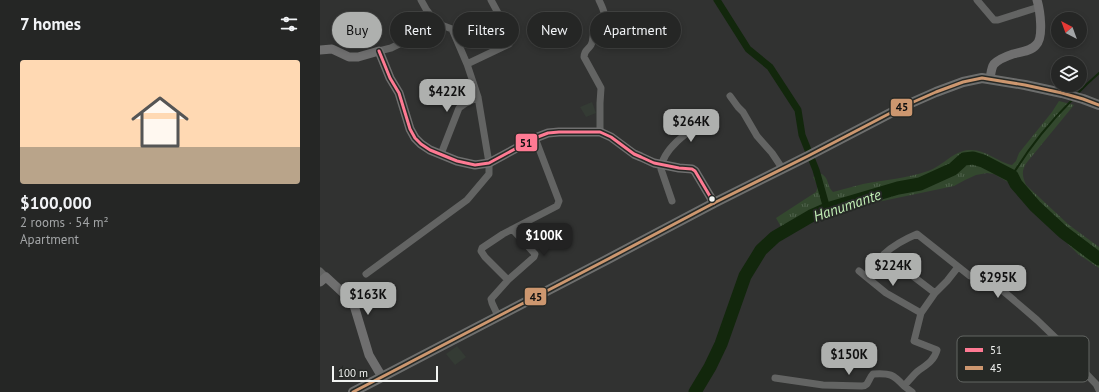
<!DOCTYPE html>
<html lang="en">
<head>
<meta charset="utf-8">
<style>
  body { margin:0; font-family:"PT Sans",sans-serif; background:#2d2e2d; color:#f1f3f6; height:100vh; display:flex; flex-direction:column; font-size:15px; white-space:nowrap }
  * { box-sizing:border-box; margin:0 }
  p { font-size:13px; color:#a3a5a7 }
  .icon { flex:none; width:22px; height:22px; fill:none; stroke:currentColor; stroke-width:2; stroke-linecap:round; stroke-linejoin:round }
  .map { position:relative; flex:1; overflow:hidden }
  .side { display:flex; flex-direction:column; background:#252625; width:320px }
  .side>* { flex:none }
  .guide { position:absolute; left:12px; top:12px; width:380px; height:36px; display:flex; gap:8px }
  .needle { width:26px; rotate:319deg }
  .controls { position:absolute; left:731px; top:12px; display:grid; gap:8px }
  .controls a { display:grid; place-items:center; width:36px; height:36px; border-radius:50%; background:#252625; box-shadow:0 2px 6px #0003,0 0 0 1px #424342; font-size:20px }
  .scale { position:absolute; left:12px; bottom:10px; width:106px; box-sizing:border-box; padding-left:4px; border:2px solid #f2f4f2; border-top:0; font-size:11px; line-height:14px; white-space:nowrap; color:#f2f4f2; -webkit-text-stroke:3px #262926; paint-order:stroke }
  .price { position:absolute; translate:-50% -34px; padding:0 9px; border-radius:8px; background:#aeb0ae; color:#111; font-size:13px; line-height:26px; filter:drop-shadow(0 1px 2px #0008) }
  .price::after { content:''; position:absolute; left:50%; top:24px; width:12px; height:9px; margin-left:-6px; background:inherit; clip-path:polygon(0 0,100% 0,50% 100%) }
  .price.current { background:#222; color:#fff }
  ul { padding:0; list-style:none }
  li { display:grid; align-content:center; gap:8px; height:212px; padding:0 20px }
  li+li { border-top:1px solid #424342 }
  li span { display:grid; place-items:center; height:124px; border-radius:4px; color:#555 }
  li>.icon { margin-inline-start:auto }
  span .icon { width:72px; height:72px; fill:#fffc; stroke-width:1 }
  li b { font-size:17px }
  h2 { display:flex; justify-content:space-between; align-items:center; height:48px; padding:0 20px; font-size:17px }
  .tag { padding:0 14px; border-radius:18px; background:#252625; box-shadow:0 2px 6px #0003,0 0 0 1px #424342; font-size:14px; line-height:36px }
  .tag.current { background:#aeb0ae; color:#111 }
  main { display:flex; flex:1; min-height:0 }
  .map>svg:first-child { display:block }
  .built { fill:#343b34 }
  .grass { fill:url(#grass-tufts) }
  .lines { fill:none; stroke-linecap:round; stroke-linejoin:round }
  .stream { stroke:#12270c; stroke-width:2 }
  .canal { stroke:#12270c; stroke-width:7 }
  .river { stroke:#12270c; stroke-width:13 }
  .street { stroke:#636463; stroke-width:7 }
  .secondary { stroke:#6f6f6f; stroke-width:9 }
  .primary { stroke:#6d6e6d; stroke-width:10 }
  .bus-1-casing { stroke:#262926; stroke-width:6 }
  .bus-2-casing { stroke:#262926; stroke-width:6 }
  .bus-1 { stroke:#fe7a93; stroke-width:3 }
  .bus-2 { stroke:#cd976f; stroke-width:3 }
  .bus-dot { fill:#f2f4f2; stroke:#262926; stroke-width:1.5 }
  .labels { text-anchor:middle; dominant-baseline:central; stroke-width:4; stroke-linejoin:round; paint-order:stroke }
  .water-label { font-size:15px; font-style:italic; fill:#c0edb4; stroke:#262926 }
  .key { fill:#262926; stroke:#636663; stroke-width:1 }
  .key-label { font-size:11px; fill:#f2f4f2 }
  .line-badge { stroke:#262926; stroke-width:1.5 }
  .pale-badge-label { font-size:11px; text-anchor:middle; font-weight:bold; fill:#111 }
</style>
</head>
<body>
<main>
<section class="side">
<h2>7 homes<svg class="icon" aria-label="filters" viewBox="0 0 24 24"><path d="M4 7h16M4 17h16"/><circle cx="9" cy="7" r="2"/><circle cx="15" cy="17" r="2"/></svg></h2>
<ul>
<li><span style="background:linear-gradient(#ffd9b3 70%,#b9a48a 0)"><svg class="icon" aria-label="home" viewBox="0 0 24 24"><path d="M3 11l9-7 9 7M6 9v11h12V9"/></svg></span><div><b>$100,000</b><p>2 rooms · 54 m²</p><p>Apartment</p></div></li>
</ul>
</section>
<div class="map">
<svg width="779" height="392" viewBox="0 0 779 392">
  <defs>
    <pattern id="grass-tufts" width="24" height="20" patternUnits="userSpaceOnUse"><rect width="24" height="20" fill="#33482e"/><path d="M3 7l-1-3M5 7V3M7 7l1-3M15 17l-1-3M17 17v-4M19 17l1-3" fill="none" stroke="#51634d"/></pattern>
  </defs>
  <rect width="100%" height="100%" fill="#313231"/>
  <path class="built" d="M272,102l4,11 -10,4 -6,-10z
    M137,346l9,11 -11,8 -9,-11z"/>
  <path class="grass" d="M739,101l15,4 -46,56c-7,9 -6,14 -2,24l43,40 30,22v21l-21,-14 -39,-39 -15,-13 -16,-20 -14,-8 -7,-1 -11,2 -11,5 -11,6 -105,22 -18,7 -10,2 -19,9 -15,11 -11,-19 40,-26 2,-6 -5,-9 9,-3c8,6 4,11 11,18 10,-3 20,-5 30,-8 22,-4 44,-6 65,-13 15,-5 25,-20 41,-21 17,-1 28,12 43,15l4,-4 3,-8 33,-41z"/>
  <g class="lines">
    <path class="stream" d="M757,94l10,-10 11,-10 1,-1
      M692,176c17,-29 37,-53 61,-77"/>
    <path class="canal" d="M397,0l31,49 22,18 28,43 4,25 14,35 11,39"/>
    <path class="river" d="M375,392l15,-25 11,-23 24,-68 16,-26 14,-13 36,-21 16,-7 71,-21 22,-4 33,-15 11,-10 9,-1 10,3 29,15 4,8 19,22 28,26 36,27"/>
    <path class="street" d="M279,0c3,7 9,17 3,23 -2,3 -5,4 -7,7 -3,4 -1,10 -4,15 -3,5 -7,5 -7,12l17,31 -1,15v29
      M657,0l17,20h4l41,-13
      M59,51l12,-3 47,-23 -12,-16 -5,-9
      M147,64l42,-20 2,-3v-4l-20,-37
      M410,96l8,11 5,5 14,24 15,17 10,15
      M121,154l18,-46 7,-5 12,-6
      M352,201l-11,-32c1,-22 34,-42 51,-54
      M0,271l6,6
      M539,271l27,22 35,20
      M46,274l101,-74 22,-26v-11l-11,-66 -11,-33 -15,-35 -8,-3 -6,-1
      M188,280l26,-23 1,-3 -22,-24
      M615,293l-51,-39c10,-9 21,-15 33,-20l53,42 17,-2 5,2 10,14 35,30 26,25 8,13 25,26 3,6
      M178,316l-6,-13 -1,-4 17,-19 -23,-23 -4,-6 1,-3 21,-14 54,-28 2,-5 -24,-63
      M455,378l48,7 39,1c7,0 6,-7 11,-12 17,-1 20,0 31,12
      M592,392l-8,-6c5,-5 9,-11 14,-15 8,-6 16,-10 19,-21l-23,-9 7,-28 14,-20 12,-12 11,-14"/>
    <path class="secondary" d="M0,50l12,-1 17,8h9l21,-6 11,27 9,15 11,36 5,9 6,6 9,6 27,11 18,4 14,-2 46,-25 13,-5 11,-1h41l11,5 23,17 7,3 13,6 25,5 13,1 3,2 19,32
      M670,79c1,-5 1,-11 4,-15 5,-5 13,-8 19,-10 8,-2 18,-3 23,-9 8,-7 4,-35 1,-45
      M0,282l6,-5 27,25 16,53 13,22"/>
    <path class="primary" d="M33,392l257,-134 104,-55 94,-47 94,-49 34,-15 27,-10 19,-4 43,7 37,8 21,6 16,6"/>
    <g class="bus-1-casing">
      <path id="bus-1" d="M59,51l11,27 9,15 11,36 5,9 6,6 9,6 27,11 18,4 14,-2 46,-25 13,-5 11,-1h41l11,5 23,17 7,3 13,6 25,5 13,1 3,2 19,32"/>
    </g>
    <g class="bus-2-casing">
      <path id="bus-2" d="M33,392l257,-134 104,-55 94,-47 94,-49 34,-15 27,-10 19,-4 43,7 37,8 21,6 16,6"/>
    </g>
    <use href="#bus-1" class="bus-1"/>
    <use href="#bus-2" class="bus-2"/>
  </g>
  <circle class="bus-dot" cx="392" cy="199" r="3.5"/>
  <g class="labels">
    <g class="water-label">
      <text transform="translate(527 205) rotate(-19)">Hanumante</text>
    </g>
  </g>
  <rect x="637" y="336" width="132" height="46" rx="6" class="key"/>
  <rect x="645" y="348" width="18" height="4" fill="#fe7a93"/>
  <rect x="645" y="366" width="18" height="4" fill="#cd976f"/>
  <g class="key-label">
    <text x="670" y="354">51</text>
    <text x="670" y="372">45</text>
  </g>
  <g class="line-badge">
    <rect x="570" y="98" width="23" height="19" rx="4" fill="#cd976f"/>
    <rect x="195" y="133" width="23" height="19" rx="4" fill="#fe7a93"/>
    <rect x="204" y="287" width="23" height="19" rx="4" fill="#cd976f"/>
  </g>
  <g class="pale-badge-label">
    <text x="582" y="111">45</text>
    <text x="206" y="147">51</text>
    <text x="216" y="301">45</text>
  </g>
</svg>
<div class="controls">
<a><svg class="needle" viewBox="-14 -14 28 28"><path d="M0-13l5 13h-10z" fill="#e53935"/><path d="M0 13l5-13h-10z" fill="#a3a5a7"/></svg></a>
<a><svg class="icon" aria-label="layers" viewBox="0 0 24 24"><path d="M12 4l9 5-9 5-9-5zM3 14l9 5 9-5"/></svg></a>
</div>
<div class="scale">100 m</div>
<b class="price" style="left:127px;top:113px">$422K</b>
<b class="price" style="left:371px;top:143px">$264K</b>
<b class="price current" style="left:224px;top:257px">$100K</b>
<b class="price" style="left:573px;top:287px">$224K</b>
<b class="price" style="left:678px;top:299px">$295K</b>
<b class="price" style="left:48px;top:316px">$163K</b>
<b class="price" style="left:529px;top:376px">$150K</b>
<div class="guide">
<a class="tag current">Buy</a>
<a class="tag">Rent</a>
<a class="tag">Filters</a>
<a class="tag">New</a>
<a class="tag">Apartment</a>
</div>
</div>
</main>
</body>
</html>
